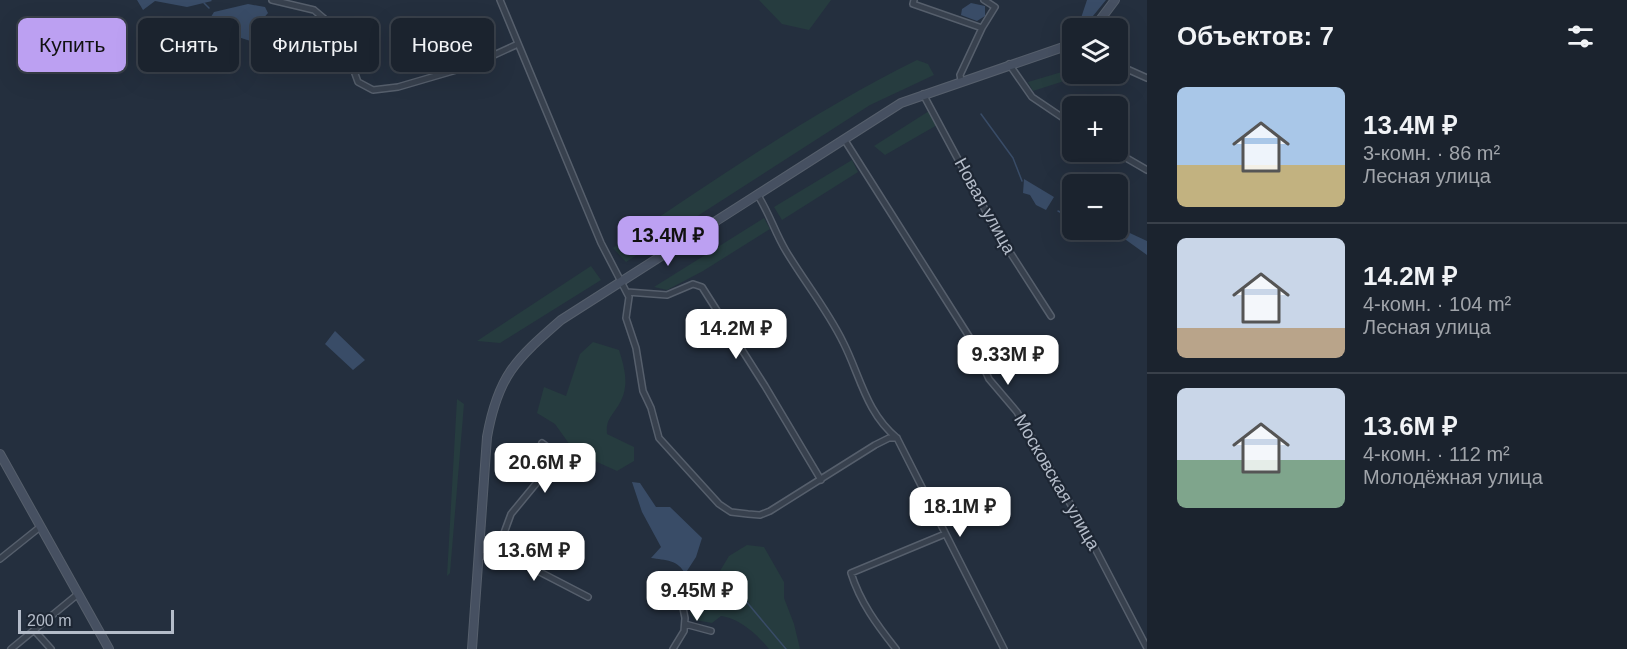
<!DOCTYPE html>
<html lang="ru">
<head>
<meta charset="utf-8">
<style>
  body { margin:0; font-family:Helvetica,sans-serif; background:#242b36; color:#f1f3f6; height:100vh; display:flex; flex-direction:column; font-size:22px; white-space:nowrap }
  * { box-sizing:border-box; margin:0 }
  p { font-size:20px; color:#a0a4aa }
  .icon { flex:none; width:33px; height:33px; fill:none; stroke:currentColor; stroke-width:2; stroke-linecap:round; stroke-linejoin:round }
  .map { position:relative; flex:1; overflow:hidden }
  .side { display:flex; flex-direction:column; background:#1b232e; width:480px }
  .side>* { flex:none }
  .banner { position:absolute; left:18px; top:18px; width:570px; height:54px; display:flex; gap:12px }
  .tools { position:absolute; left:1062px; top:18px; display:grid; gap:12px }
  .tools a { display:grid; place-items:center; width:66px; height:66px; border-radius:9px; background:#1b232e; box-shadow:0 6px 24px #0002,0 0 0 2px #39404a; font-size:30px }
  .scale { position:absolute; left:18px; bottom:15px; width:156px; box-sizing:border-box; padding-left:6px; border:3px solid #b4bcc9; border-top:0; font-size:16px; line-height:21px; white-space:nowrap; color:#b4bcc9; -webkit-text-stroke:4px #1d2633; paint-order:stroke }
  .price { position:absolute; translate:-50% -51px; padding:0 14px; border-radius:12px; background:#fff; color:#222; font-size:20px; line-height:39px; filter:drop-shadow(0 2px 3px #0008) }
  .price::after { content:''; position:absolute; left:50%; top:36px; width:18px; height:14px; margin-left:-9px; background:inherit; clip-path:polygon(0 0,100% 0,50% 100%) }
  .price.selected { background:#bca0f2; color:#111 }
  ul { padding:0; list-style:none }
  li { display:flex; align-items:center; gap:18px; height:150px; padding:0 30px }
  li+li { border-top:2px solid #39404a }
  li span { display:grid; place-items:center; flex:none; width:168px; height:120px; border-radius:9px; color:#555 }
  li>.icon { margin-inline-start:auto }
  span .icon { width:72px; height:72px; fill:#fffc; stroke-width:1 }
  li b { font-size:26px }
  h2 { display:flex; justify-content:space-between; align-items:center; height:72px; padding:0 30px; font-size:26px }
  .pill { padding:0 21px; border-radius:9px; background:#1b232e; box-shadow:0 6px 24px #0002,0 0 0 2px #39404a; font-size:21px; line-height:54px }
  .pill.selected { background:#bca0f2; color:#111 }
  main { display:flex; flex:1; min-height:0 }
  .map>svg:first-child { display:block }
  .green { fill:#263c3f }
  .water { fill:#394c67 }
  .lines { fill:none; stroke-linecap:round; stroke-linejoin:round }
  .stream { stroke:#394c67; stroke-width:1.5 }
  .street-casing { stroke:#565f6c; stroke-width:8 }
  .secondary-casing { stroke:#565f6c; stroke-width:10 }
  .street { stroke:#38414e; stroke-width:5 }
  .secondary { stroke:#465061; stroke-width:8 }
  .labels { text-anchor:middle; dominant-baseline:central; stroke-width:4.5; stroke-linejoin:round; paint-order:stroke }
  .street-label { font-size:18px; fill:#b4bcc9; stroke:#1d2633 }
</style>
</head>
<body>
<main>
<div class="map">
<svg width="1147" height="649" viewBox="0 0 1147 649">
  <rect width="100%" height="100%" fill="#242f3e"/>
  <path class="green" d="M759,0h72l-22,30 -27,-6z
    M917,60l11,4 6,11 -64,30 -244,157 -13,-14c99,-66 197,-135 304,-188z
    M1072,69v5h14l-53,17 -5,-9z
    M929,111l8,14 -52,30 -11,-9z
    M852,160l6,12 -76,48 -8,-13z
    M764,218l6,11 -67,42 -36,19 -13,-3z
    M591,266l10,14 -101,63 -23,-2z
    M593,342l26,8c7,22 11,40 -3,59 -7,10 -10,13 -9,25l27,13v14l-17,10 -42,-19 -20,-28 -18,-11 7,-26 22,9 14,-42z
    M457,399l7,5 -14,169 -3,3z
    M747,545l17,2 20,35v16l10,26 6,25h-31c-11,-14 -30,-31 -48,-33l-9,7 -17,-3 -5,-6 11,-33 19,-10 9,-15z"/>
  <path class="water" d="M137,0h74l1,1 -25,6 -32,-6 -12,9z
    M1087,0h19l-22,27 -5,-3z
    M971,3l14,3v10l-8,5 -16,-6 1,-6z
    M248,4l17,3 3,6 -7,8 1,16 9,5 2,6 -57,-18 -7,-10 5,-8z
    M1024,179l30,18 -8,13 -10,-5 -6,-10 -7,-2z
    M1119,228l28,13v14l-32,-23z
    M335,331l30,29 -12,10 -28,-26z
    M632,482l8,1 16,24h14l32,31 -6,19 -11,17c-6,-14 -20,-14 -34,-16l10,-11 -19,-35z"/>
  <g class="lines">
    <path class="stream" d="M204,3l5,5
      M272,45l17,4 44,-8
      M981,114l32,44 9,23
      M1058,211l14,7
      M713,575l32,25 41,49"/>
    <g class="street-casing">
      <path id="street" d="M272,0l42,10 26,22 18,50 15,8 25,-3 72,-21 48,-22
        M500,0l101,243 28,54 -3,21 10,30 7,43 8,17 8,30 60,66 12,8 17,2 12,1 10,-4 105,-66 14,-7h8
        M914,0l-1,4 69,24 -22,47 1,5
        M982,28l13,-21 -11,-7
        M1009,64l23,33 40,27
        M1118,65l29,13
        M923,94l74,138 54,84
        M844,139l126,199 19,41 28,33 69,119 61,117
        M1116,152l31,18
        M757,194c12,18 18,39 29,57 18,30 42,60 57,91 17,33 23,71 54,96l107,211
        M627,292l40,3 26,-11 9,3 63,99 56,94
        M497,552l14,-38 42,-51 -3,-14 -8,-6
        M479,557l18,-5 10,3 81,42
        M0,559l40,-32
        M685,624l26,7
        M34,630l17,19
        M11,649l67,-55
        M673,649l11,-18 1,-13 -6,-30
        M896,649c-19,-24 -36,-47 -45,-76l94,-39"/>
    </g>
    <g class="secondary-casing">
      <path id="secondary" d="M1094,28l21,-28
        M0,454l109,195
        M472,649l15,-212c11,-61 28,-77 74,-117l340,-217 171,-59"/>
    </g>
    <use href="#street" class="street"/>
    <use href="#secondary" class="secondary"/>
  </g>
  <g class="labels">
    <g class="street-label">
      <text transform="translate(985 206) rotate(61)">Новая улица</text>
      <text transform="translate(1057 482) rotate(60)">Московская улица</text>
    </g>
  </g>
</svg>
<div class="tools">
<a><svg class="icon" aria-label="layers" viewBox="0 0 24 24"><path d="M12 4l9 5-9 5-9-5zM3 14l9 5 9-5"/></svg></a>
<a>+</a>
<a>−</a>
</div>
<div class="scale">200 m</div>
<b class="price selected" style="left:668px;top:267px">13.4M ₽</b>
<b class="price" style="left:736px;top:360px">14.2M ₽</b>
<b class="price" style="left:1008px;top:386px">9.33M ₽</b>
<b class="price" style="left:545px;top:494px">20.6M ₽</b>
<b class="price" style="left:960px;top:538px">18.1M ₽</b>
<b class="price" style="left:534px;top:582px">13.6M ₽</b>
<b class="price" style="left:697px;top:622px">9.45M ₽</b>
<div class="banner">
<a class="pill selected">Купить</a>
<a class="pill">Снять</a>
<a class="pill">Фильтры</a>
<a class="pill">Новое</a>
</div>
</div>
<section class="side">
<h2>Объектов: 7<svg class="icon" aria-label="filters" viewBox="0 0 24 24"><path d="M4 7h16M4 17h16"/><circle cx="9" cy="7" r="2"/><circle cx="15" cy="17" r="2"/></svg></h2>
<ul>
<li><span style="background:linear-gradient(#a9c7e8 65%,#c2b280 0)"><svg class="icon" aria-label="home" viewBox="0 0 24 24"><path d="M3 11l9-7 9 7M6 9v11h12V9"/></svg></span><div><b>13.4M ₽</b><p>3-комн. · 86 m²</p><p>Лесная улица</p></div></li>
<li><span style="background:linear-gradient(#c9d6e8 75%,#b9a48a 0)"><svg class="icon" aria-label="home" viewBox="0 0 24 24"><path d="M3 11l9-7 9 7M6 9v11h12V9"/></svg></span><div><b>14.2M ₽</b><p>4-комн. · 104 m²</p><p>Лесная улица</p></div></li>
<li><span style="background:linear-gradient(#c9d6e8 60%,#7fa58c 0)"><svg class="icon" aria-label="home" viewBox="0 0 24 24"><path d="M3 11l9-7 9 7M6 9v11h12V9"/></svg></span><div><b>13.6M ₽</b><p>4-комн. · 112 m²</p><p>Молодёжная улица</p></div></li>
</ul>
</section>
</main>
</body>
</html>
